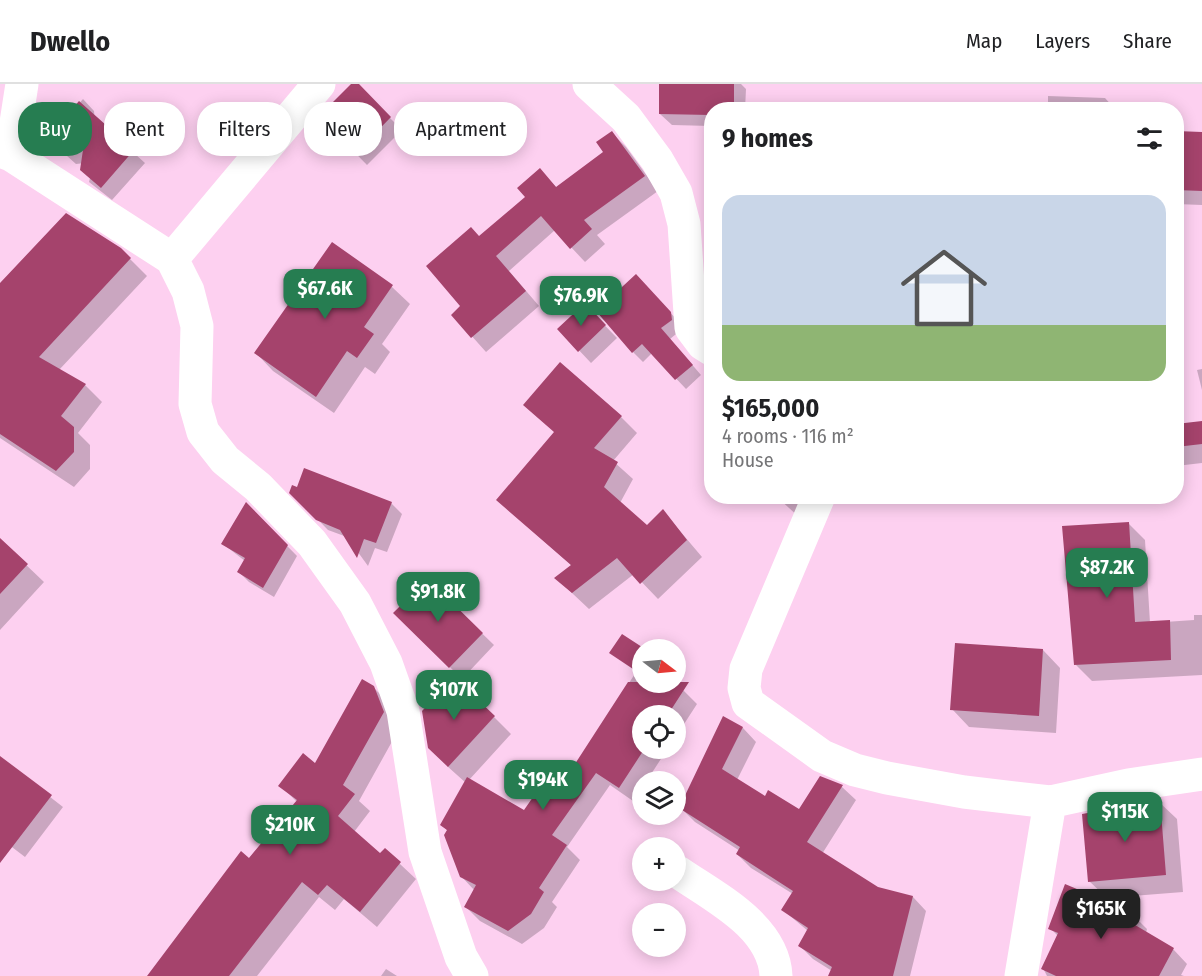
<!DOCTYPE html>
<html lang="en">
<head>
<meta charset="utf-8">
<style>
  body { margin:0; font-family:"Fira Sans Condensed",sans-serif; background:#f6f6f6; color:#202124; height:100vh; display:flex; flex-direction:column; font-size:22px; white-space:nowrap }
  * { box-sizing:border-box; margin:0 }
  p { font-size:20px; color:#757577 }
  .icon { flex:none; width:33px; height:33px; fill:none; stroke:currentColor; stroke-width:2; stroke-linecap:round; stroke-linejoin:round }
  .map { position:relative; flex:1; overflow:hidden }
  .drawer { position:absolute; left:704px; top:18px; width:480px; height:402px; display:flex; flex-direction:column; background:#fff; border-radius:24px; box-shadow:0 3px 15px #0003 }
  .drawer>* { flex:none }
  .guide { position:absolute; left:18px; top:18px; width:570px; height:54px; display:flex; gap:12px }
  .needle { width:39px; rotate:106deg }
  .fabs { position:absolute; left:632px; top:555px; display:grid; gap:12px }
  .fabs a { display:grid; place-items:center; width:54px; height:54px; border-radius:50%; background:#fff; box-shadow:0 3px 15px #0003; font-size:30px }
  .price { position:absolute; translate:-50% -51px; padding:0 14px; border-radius:12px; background:#267d51; color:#fff; font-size:20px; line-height:39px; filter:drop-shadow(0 2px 3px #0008) }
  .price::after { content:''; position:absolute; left:50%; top:36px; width:18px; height:14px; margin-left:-9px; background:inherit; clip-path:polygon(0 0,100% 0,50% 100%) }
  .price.on { background:#222; color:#fff }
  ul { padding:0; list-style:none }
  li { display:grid; align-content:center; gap:12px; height:318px; padding:0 18px }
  li span { display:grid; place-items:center; height:186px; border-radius:18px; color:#555 }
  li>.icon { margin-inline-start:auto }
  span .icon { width:108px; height:108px; fill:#fffc; stroke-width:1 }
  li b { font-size:26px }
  h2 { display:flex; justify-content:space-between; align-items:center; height:72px; padding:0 18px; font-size:26px }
  .tag { padding:0 21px; border-radius:24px; background:#fff; box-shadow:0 3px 15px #0003; font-size:21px; line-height:54px }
  .tag.on { background:#267d51; color:#fff }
  header { display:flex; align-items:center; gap:36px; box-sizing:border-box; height:84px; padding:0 30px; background:#fff; border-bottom:2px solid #e0e0e0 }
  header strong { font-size:28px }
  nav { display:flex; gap:33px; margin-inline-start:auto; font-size:21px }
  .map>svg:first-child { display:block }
  .shadow { fill:#0003 }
  .building { fill:#a5436c }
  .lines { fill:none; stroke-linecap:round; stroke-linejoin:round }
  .minor { stroke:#fff; stroke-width:33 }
</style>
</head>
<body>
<header>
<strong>Dwello</strong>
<nav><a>Map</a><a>Layers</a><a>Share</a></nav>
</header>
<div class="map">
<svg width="1202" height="892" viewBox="0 0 1202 892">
  <rect width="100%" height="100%" fill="#fdd0f0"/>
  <path class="shadow" d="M353,0h3l46,46 -35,35 -47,-48z
    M661,0h80l5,5 -1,21h-34v16l-39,-1 -12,-11z
    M1048,12l57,2 11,12h-68z
    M83,15l11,12 3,37 6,-23 42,38 -33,37 -23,-18 5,-20 -18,2 -28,-25z
    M612,49l14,14 32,44 -61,44 8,9 -20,18 -30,-32 -46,41 30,35 -53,46 -33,-37 9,-9 18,-68 48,-41 12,-27 17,18 48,-36z
    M1176,49h26v72l-26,-1z
    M332,160l60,43 18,17 -28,40 8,8 -15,22 -10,-7 -31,46 -61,-42 -17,-18z
    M120,165l27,27 -88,94 26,15 17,17 -24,31 12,12v24l-16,18 -74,-49v-153z
    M645,202l36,38v6l-11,9 31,36 -15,14 -34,-36 -9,9 -10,-10z
    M585,221l32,33 -26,25 -32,-34z
    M1202,285v21l-5,-20z
    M621,333l16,16 -24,28 20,18 -13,24 27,24 16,-16 39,46 -44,42 -24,-25 -45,35 -33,-31 16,-12 -74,-66z
    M1202,339v40l-26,3v-41z
    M291,408l100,11 11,11 -15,38 -12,-4 -7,18 -21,-29 -19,-7z
    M776,412h32l-7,23z
    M246,420l51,52 -23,41 -25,-15 -10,-10 6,-11 -22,-17z
    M1128,439l17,17 5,83 44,-3v-5h8v60l-110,6 -16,-16z
    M0,456l44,42 -44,48z
    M428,497l66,64 -32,34 -67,-66z
    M1043,566l17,18 -4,65 -87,-6 -17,-18z
    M642,579v19l41,8 14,14 -22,34v-22h-33v32h26l-22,34h-4v6l-9,13 -23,-16 -43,62 13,13 -28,42 5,5 -13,21 -22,16 -42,-23 -14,-14 9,-16 -14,-15 -13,-45 -6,-6 24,-42 -19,-17 47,-49 17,17 -42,46 56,32 33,-41 15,-2z
    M373,603l17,17 9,25 -40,72 11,10 -16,21 26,23 5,-5 31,29 -39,48 -33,-28 -9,11 -16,-13 -62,79h-109l149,-174 -17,-17 36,-20z
    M724,635l19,9 13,14 -19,38 28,18 34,13 22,-33 21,9 14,13 -34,54 55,35 36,8 13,14 -16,65h-80l2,-5 -19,-12 -14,-14 9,-14 -25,-21 10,-16 -42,-26 -14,-14 3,-3 -45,-29 -14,-14z
    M0,674l63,49 -38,50 -25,-19z
    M1159,718l18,17 6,73 -76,6 -18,-17z
    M1133,831l14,14 -1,4 27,16 14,15 -6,11 3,1h-137l-4,-8 15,-32 -8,-8z
    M386,885l11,7h-16z"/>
  <path class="building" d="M351,0h8l32,33 -36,37 -37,-37z
    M659,0h75v26h-23v5l-52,-1z
    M79,17l55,49 -33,38 -21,-18 3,-20 -20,3 -17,-14z
    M612,47l33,45 -61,44 8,9 -22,20 -29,-33 -45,40 30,35 -55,47 -20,-23 9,-9 -34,-40 45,-39 8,9 46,-39 -8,-9 23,-20 16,19 47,-35 -7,-10z
    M1176,47l26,1v59l-26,-1z
    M66,129l55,35 10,10 -92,99 47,27 -25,32 13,11v25l-18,19 -56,-37v-151z
    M332,158l61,43 -29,42 10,7 -17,24 -10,-7 -31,46 -62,-44z
    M636,190l35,38 1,8 -11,8 32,37 -18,15 -33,-36 -10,9 -36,-42z
    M585,219l21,22 -28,27 -21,-23z
    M560,278l62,54 -28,32 24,14 -14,25 43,38 16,-16 24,31 -47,44 -23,-26 -45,35 -18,-15 17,-13 -75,-65 58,-68 -31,-27z
    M1202,337v23l-26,3v-23z
    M304,384l88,34 -16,41 -12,-4 -7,19 -17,-28 -24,-10 -27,-27 3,-8 5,2z
    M246,418l42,43 -25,43 -26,-16 8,-14 -24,-14z
    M1129,438l6,100 35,-2 1,40 -97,5 -12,-139z
    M0,454l28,26 -28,30z
    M428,495l55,54 -34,35 -56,-55z
    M622,550l20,13v28l-33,-22z
    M955,559l88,6 -4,67 -89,-6z
    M454,593l41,39 -47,51 -20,-19 -6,-37z
    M362,595l12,7 10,26 -41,73 12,9 -17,22 42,37 5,-5 16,14 -41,50 -33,-27 -9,10 -16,-13 -73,94h-82l94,-125 8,7 48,-58 -19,-14 25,-33 12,10z
    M628,598h61l-22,34h-25v32h3l-26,40 -23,-15 -44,62 15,10 -28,43 5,4 -13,22 -23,17 -44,-24 12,-22 -16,-8 -16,-42 3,-5 -7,-5 27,-48 57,33 30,-43 4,2 6,-8 9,6z
    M723,632l20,11 -21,42 43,27 3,-6 31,19 21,-33 23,9 -36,57 71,45 35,9 -20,80h-65l4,-9 -34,-21 10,-18 -27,-18 12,-19 -57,-37 4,-7 -61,-39z
    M0,672l52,39 -52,68z
    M1160,716l6,75 -78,7 -6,-68z
    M1065,800l69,29 -4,9 44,26 -15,28h-103l-15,-7 17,-36 -10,-4z"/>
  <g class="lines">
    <path class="minor" d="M589,0l37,34 31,42 19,33 8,31 7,104 12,16 8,5
      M0,67l11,4 161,104 16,32 9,35 -2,78 8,28 22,28 33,27 54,56 43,60 31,60 17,48 22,141 36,105 11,19
      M11,71l11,-71
      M172,175l147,-175
      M819,412l-73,173 -2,19 4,15 74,53 33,14 32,8 77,14 86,10 78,-17 74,-11
      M678,788c36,25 96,54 98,104
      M1021,892l29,-174"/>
  </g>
</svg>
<div class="fabs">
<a><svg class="needle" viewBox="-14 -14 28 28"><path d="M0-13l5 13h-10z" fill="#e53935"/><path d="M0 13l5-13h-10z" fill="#757577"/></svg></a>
<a><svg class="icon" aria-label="locate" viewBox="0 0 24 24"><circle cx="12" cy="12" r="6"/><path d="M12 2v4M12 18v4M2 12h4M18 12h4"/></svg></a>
<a><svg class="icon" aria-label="layers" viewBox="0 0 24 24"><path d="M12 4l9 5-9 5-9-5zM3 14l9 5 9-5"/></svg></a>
<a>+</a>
<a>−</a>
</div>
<b class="price" style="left:325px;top:236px">$67.6K</b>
<b class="price" style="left:581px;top:243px">$76.9K</b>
<b class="price" style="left:1107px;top:515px">$87.2K</b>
<b class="price" style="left:438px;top:539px">$91.8K</b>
<b class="price" style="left:454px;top:637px">$107K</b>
<b class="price" style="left:543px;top:727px">$194K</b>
<b class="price" style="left:1125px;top:759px">$115K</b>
<b class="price" style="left:290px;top:772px">$210K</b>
<b class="price on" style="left:1101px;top:856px">$165K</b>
<div class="guide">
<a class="tag on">Buy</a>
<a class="tag">Rent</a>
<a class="tag">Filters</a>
<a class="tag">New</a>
<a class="tag">Apartment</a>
</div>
<section class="drawer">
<h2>9 homes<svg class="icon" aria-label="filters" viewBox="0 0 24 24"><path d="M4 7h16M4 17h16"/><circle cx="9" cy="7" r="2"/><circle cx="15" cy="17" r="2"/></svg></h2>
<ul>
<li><span style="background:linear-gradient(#c9d6e8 70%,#8fb573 0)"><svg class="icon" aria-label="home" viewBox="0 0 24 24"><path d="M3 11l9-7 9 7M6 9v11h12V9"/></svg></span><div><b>$165,000</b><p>4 rooms · 116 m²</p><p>House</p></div></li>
</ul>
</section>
</div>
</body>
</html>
